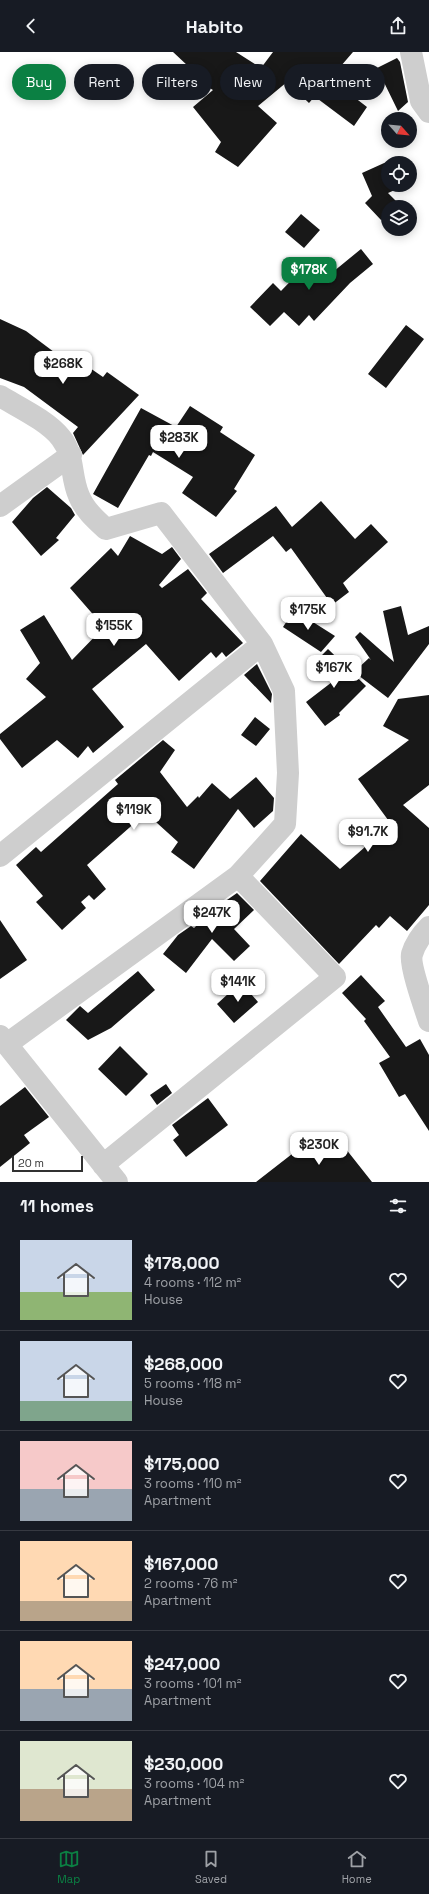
<!DOCTYPE html>
<html lang="en">
<head>
<meta charset="utf-8">
<style>
  body { margin:0; font-family:"Space Grotesk",sans-serif; background:#242831; color:#f1f3f6; height:100vh; display:flex; flex-direction:column; font-size:15px; white-space:nowrap }
  * { box-sizing:border-box; margin:0 }
  p { font-size:13px; color:#9ea1a6 }
  .icon { flex:none; width:22px; height:22px; fill:none; stroke:currentColor; stroke-width:2; stroke-linecap:round; stroke-linejoin:round }
  .map { position:relative; height:1130px; overflow:hidden }
  .panel { display:flex; flex-direction:column; background:#171b24; flex:1 }
  .panel>* { flex:none }
  .hud { position:absolute; left:12px; top:12px; width:405px; height:36px; display:flex; gap:8px }
  .needle { width:26px; rotate:117deg }
  .controls { position:absolute; left:381px; top:60px; display:grid; gap:8px }
  .controls a { display:grid; place-items:center; width:36px; height:36px; border-radius:50%; background:#171b24; box-shadow:0 2px 10px #0003; font-size:20px }
  .scale { position:absolute; left:12px; bottom:10px; width:71px; box-sizing:border-box; padding-left:4px; border:2px solid #313131; border-top:0; font-size:11px; line-height:14px; white-space:nowrap; color:#313131; -webkit-text-stroke:3px #fff; paint-order:stroke }
  .price { position:absolute; translate:-50% -34px; padding:0 9px; border-radius:8px; background:#fff; color:#222; font-size:13px; line-height:26px; filter:drop-shadow(0 1px 2px #0008) }
  .price::after { content:''; position:absolute; left:50%; top:24px; width:12px; height:9px; margin-left:-6px; background:inherit; clip-path:polygon(0 0,100% 0,50% 100%) }
  .price.current { background:#0b8043; color:#fff }
  ul { padding:0; list-style:none }
  li { display:flex; align-items:center; gap:12px; height:100px; padding:0 20px }
  li+li { border-top:1px solid #363941 }
  li span { display:grid; place-items:center; flex:none; width:112px; height:80px; border-radius:0px; color:#555 }
  li>.icon { margin-inline-start:auto }
  span .icon { width:48px; height:48px; fill:#fffc; stroke-width:1 }
  li b { font-size:17px }
  h2 { display:flex; justify-content:space-between; align-items:center; height:48px; padding:0 20px; font-size:17px }
  .tag { padding:0 14px; border-radius:18px; background:#171b24; box-shadow:0 2px 10px #0003; font-size:14px; line-height:36px }
  .tag.current { background:#0b8043; color:#fff }
  header { display:flex; justify-content:space-between; align-items:center; height:52px; padding:0 20px; background:#171b24; font-size:18px; font-weight:800 }
  .dock { display:flex; justify-content:space-around; align-items:center; height:56px; border-top:1px solid #363941; background:#171b24; font-size:11px; color:#9ea1a6 }
  .dock a { display:grid; justify-items:center; gap:2px }
  .dock .current { color:#0b8043 }
  .map>svg:first-child { display:block }
  .building { fill:#181818 }
  .lines { fill:none; stroke-linecap:round; stroke-linejoin:round }
  .minor { stroke:#cecece; stroke-width:22 }
</style>
</head>
<body>
<header><svg class="icon" aria-label="back" viewBox="0 0 24 24"><path d="M15 5l-7 7 7 7"/></svg>Habito<svg class="icon" aria-label="share" viewBox="0 0 24 24"><path d="M12 15V3M7 8l5-5 5 5M5 13v7h14v-7"/></svg></header>
<div class="map">
<svg width="429" height="1130" viewBox="0 0 429 1130">
  <rect width="100%" height="100%" fill="#fff"/>
  <path class="building" d="M173,0h63l25,16 12,-16h80l-44,51 -22,-21 -29,24 19,17 -39,44 -23,-15 6,-10 -28,-35 20,-17 -12,-7 2,-3z
    M397,6l3,4 8,40 -10,9 -21,-43z
    M341,35l26,20 -13,19 -36,-27z
    M393,107l2,4h-7v22l16,1 -16,7 10,10 -4,4h-6v6l-7,7 -16,-17 7,-7 -10,-23z
    M301,162l19,16 -16,18 -19,-16z
    M361,197l12,15 -23,19 -36,38 -5,-6 -10,11 -15,-14 -14,14 -20,-19 23,-24 8,8 30,-31 17,16z
    M0,267l26,12 56,42 5,-7 16,11 4,-5 32,23 -56,60 -10,-22 5,-6 -54,-40 -24,-9z
    M406,273l18,14 -38,49 -18,-14z
    M190,354l33,21 -3,5 35,23 -21,34 3,2 -21,26 -34,-24 11,-16 -40,-25 -2,4 -2,-1 -31,53 -25,-14 48,-86 35,19z
    M47,435l24,21 4,7 -19,23 3,2 -18,16 -29,-34 21,-24z
    M321,449l34,38 16,-15 17,18 -45,41 6,9 -17,13 -41,-57 -5,4 -13,-16 -50,37 -14,-19 67,-48 16,21z
    M130,484l32,18 10,-7 9,12 -22,26 3,3 26,-19 19,24 -6,6 42,44 -17,14 -4,-5 -6,6 -5,-6 -32,29 -33,-37 -54,45 32,38 -31,26 -5,-7 -10,12 -21,-18 -35,28 -22,-29v-5l46,-37 -20,-18 14,-16 -20,-33 24,-15 28,45 32,-33 -34,-39 41,-40 7,8z
    M401,554l7,29 21,-9v18l-41,54 -34,-26 15,-14 2,2 -16,-23 5,-5 34,30 -11,-51z
    M294,558l41,26 -14,16 -38,-25z
    M328,597l38,37 -27,27 1,2 -15,11 -19,-24 26,-20 -19,-18z
    M257,612l15,30 -1,9 -27,-28z
    M429,643v90l-26,20 26,23v77l-22,26 -17,-15 -11,12 -3,-3 -37,39 -79,-83 41,-47 39,35 51,-45 -33,-45 51,-39 -26,-14 15,-27z
    M255,665l15,12 -14,17 -15,-11z
    M163,688l12,10 -15,22 27,35 11,-11 1,2 13,-15 18,16 26,-22 18,21 -1,13 -19,17 -16,-19 -44,60 -23,-17 7,-10 -32,-29 -59,52 19,24 -12,11 -5,-5 -8,7 5,6 -24,22 -26,-28 7,-6 -27,-31 20,-18 5,5 77,-68 -3,-4z
    M237,841l17,17 -20,19 16,17 -16,15 -22,-22 -26,34 -23,-19 15,-19 13,-9 3,2 20,-19z
    M0,868l27,40 -27,19z
    M138,919l17,19 -44,38 -23,12 -22,-20 14,-14 8,7z
    M361,923l24,26 -7,6 28,40 14,-8 9,16v76l-24,-37 -6,3 -20,-34 11,-6 -26,-36 2,-2 -24,-26z
    M241,930l17,20 -24,21 -17,-19z
    M120,994l28,28 -22,22 -28,-27z
    M166,1032l6,9 -15,12 -7,-10z
    M25,1035l24,30 -25,18 6,8 -30,24v-61z
    M208,1046l20,27 -42,32 -13,-17 6,-5 -7,-10z
    M338,1087l34,43h-116l36,-28z"/>
  <g class="lines">
    <path class="minor" d="M411,0l10,49 8,11
      M0,344c18,11 48,25 61,42 14,18 9,38 18,58 5,13 16,23 27,33l55,-16 101,131 -262,212
      M0,454l71,-51
      M429,875c-7,7 -14,17 -17,27 -3,10 13,55 17,67
      M0,984l117,146
      M7,992l231,-168 47,-52 3,-51 -4,-82 -22,-47
      M103,1113l232,-188 -97,-101"/>
  </g>
</svg>
<div class="controls">
<a><svg class="needle" viewBox="-14 -14 28 28"><path d="M0-13l5 13h-10z" fill="#e53935"/><path d="M0 13l5-13h-10z" fill="#9ea1a6"/></svg></a>
<a><svg class="icon" aria-label="locate" viewBox="0 0 24 24"><circle cx="12" cy="12" r="6"/><path d="M12 2v4M12 18v4M2 12h4M18 12h4"/></svg></a>
<a><svg class="icon" aria-label="layers" viewBox="0 0 24 24"><path d="M12 4l9 5-9 5-9-5zM3 14l9 5 9-5"/></svg></a>
</div>
<div class="scale">20 m</div>
<b class="price current" style="left:309px;top:239px">$178K</b>
<b class="price" style="left:63px;top:333px">$268K</b>
<b class="price" style="left:179px;top:407px">$283K</b>
<b class="price" style="left:308px;top:579px">$175K</b>
<b class="price" style="left:114px;top:595px">$155K</b>
<b class="price" style="left:334px;top:637px">$167K</b>
<b class="price" style="left:134px;top:779px">$119K</b>
<b class="price" style="left:368px;top:801px">$91.7K</b>
<b class="price" style="left:212px;top:882px">$247K</b>
<b class="price" style="left:238px;top:951px">$141K</b>
<b class="price" style="left:319px;top:1114px">$230K</b>
<div class="hud">
<a class="tag current">Buy</a>
<a class="tag">Rent</a>
<a class="tag">Filters</a>
<a class="tag">New</a>
<a class="tag">Apartment</a>
</div>
</div>
<section class="panel">
<h2>11 homes<svg class="icon" aria-label="filters" viewBox="0 0 24 24"><path d="M4 7h16M4 17h16"/><circle cx="9" cy="7" r="2"/><circle cx="15" cy="17" r="2"/></svg></h2>
<ul>
<li><span style="background:linear-gradient(#c9d6e8 65%,#8fb573 0)"><svg class="icon" aria-label="home" viewBox="0 0 24 24"><path d="M3 11l9-7 9 7M6 9v11h12V9"/></svg></span><div><b>$178,000</b><p>4 rooms · 112 m²</p><p>House</p></div><svg class="icon" aria-label="heart" viewBox="0 0 24 24"><path d="M12 20l-8-8c-3-5 5-10 8-4 3-6 11-1 8 4z"/></svg></li>
<li><span style="background:linear-gradient(#c9d6e8 75%,#7fa58c 0)"><svg class="icon" aria-label="home" viewBox="0 0 24 24"><path d="M3 11l9-7 9 7M6 9v11h12V9"/></svg></span><div><b>$268,000</b><p>5 rooms · 118 m²</p><p>House</p></div><svg class="icon" aria-label="heart" viewBox="0 0 24 24"><path d="M12 20l-8-8c-3-5 5-10 8-4 3-6 11-1 8 4z"/></svg></li>
<li><span style="background:linear-gradient(#f6c9c9 60%,#9aa5b1 0)"><svg class="icon" aria-label="home" viewBox="0 0 24 24"><path d="M3 11l9-7 9 7M6 9v11h12V9"/></svg></span><div><b>$175,000</b><p>3 rooms · 110 m²</p><p>Apartment</p></div><svg class="icon" aria-label="heart" viewBox="0 0 24 24"><path d="M12 20l-8-8c-3-5 5-10 8-4 3-6 11-1 8 4z"/></svg></li>
<li><span style="background:linear-gradient(#ffd9b3 75%,#b9a48a 0)"><svg class="icon" aria-label="home" viewBox="0 0 24 24"><path d="M3 11l9-7 9 7M6 9v11h12V9"/></svg></span><div><b>$167,000</b><p>2 rooms · 76 m²</p><p>Apartment</p></div><svg class="icon" aria-label="heart" viewBox="0 0 24 24"><path d="M12 20l-8-8c-3-5 5-10 8-4 3-6 11-1 8 4z"/></svg></li>
<li><span style="background:linear-gradient(#ffd9b3 60%,#9aa5b1 0)"><svg class="icon" aria-label="home" viewBox="0 0 24 24"><path d="M3 11l9-7 9 7M6 9v11h12V9"/></svg></span><div><b>$247,000</b><p>3 rooms · 101 m²</p><p>Apartment</p></div><svg class="icon" aria-label="heart" viewBox="0 0 24 24"><path d="M12 20l-8-8c-3-5 5-10 8-4 3-6 11-1 8 4z"/></svg></li>
<li><span style="background:linear-gradient(#dfe7d0 60%,#b9a48a 0)"><svg class="icon" aria-label="home" viewBox="0 0 24 24"><path d="M3 11l9-7 9 7M6 9v11h12V9"/></svg></span><div><b>$230,000</b><p>3 rooms · 104 m²</p><p>Apartment</p></div><svg class="icon" aria-label="heart" viewBox="0 0 24 24"><path d="M12 20l-8-8c-3-5 5-10 8-4 3-6 11-1 8 4z"/></svg></li>
</ul>
</section>
<nav class="dock">
<a class="current"><svg class="icon" aria-label="map" viewBox="0 0 24 24"><path d="M3 6l6-2 6 2 6-2v14l-6 2-6-2-6 2zM9 4v14M15 6v14"/></svg>Map</a>
<a><svg class="icon" aria-label="saved" viewBox="0 0 24 24"><path d="M7 4h10v16l-5-4-5 4z"/></svg>Saved</a>
<a><svg class="icon" aria-label="home" viewBox="0 0 24 24"><path d="M3 11l9-7 9 7M6 9v11h12V9"/></svg>Home</a>
</nav>
</body>
</html>
